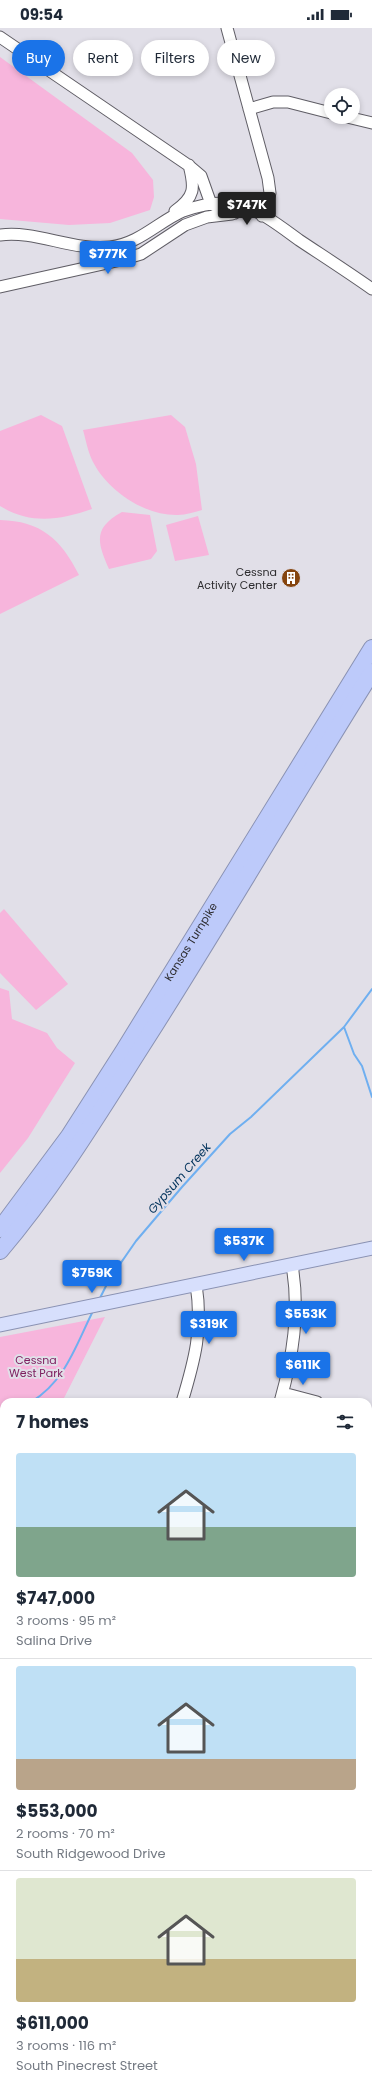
<!DOCTYPE html>
<html lang="en">
<head>
<meta charset="utf-8">
<style>
  body { margin:0; font-family:Poppins,sans-serif; background:#f6f6f7; color:#1f2937; height:100vh; display:flex; flex-direction:column; font-size:15px; white-space:nowrap }
  * { box-sizing:border-box; margin:0 }
  p { font-size:13px; color:#747a83 }
  .icon { flex:none; width:22px; height:22px; fill:none; stroke:currentColor; stroke-width:2; stroke-linecap:round; stroke-linejoin:round }
  .map { position:relative; flex:1; overflow:hidden }
  .side { position:absolute; left:0px; top:1370px; width:372px; height:692px; display:flex; flex-direction:column; background:#fff; border-radius:12px 12px 0 0; box-shadow:0 2px 6px #0003 }
  .side>* { flex:none }
  .hud { position:absolute; left:12px; top:12px; width:348px; height:36px; display:flex; gap:8px }
  .tools { position:absolute; left:324px; top:60px; display:grid; gap:8px }
  .tools a { display:grid; place-items:center; width:36px; height:36px; border-radius:50%; background:#fff; box-shadow:0 2px 6px #0003; font-size:20px }
  .price { position:absolute; translate:-50% -34px; padding:0 9px; border-radius:4px; background:#1a73e8; color:#fff; font-size:13px; line-height:26px; filter:drop-shadow(0 1px 2px #0008) }
  .price::after { content:''; position:absolute; left:50%; top:24px; width:12px; height:9px; margin-left:-6px; background:inherit; clip-path:polygon(0 0,100% 0,50% 100%) }
  .price.active { background:#222; color:#fff }
  ul { padding:0; list-style:none }
  li { display:grid; align-content:center; gap:8px; height:212px; padding:0 16px }
  li+li { border-top:1px solid #e0e1e3 }
  li span { display:grid; place-items:center; height:124px; border-radius:4px; color:#555 }
  li>.icon { margin-inline-start:auto }
  span .icon { width:72px; height:72px; fill:#fffc; stroke-width:1 }
  li b { font-size:17px }
  h2 { display:flex; justify-content:space-between; align-items:center; height:48px; padding:0 16px; font-size:17px }
  .pill { padding:0 14px; border-radius:18px; background:#fff; box-shadow:0 2px 6px #0003; font-size:14px; line-height:36px }
  .pill.active { background:#1a73e8; color:#fff }
  .status { display:flex; justify-content:space-between; align-items:center; height:28px; padding:0 20px; background:#fff; direction:ltr }
  .status svg { height:11px; fill:currentColor }
  .map>svg:first-child { display:block }
  .green { fill:#f7b5dc }
  .lines { fill:none; stroke-linecap:round; stroke-linejoin:round }
  .stream { stroke:#6faff0; stroke-width:2 }
  .minor-casing { stroke:#5f5d65; stroke-width:13 }
  .major-casing { stroke:#8a92b3; stroke-width:15 }
  .highway-casing { stroke:#8a92b3; stroke-width:18 }
  .minor { stroke:#fff; stroke-width:11 }
  .major { stroke:#d7dffc; stroke-width:13 }
  .highway { stroke:#bdcafa; stroke-width:16 }
  .labels { text-anchor:middle; dominant-baseline:central; stroke-width:4; stroke-linejoin:round; paint-order:stroke }
  .poi-label { font-size:11px; fill:#2c2b2e; stroke:#e1dfe8; text-anchor:end }
  .street-label { font-size:11px; fill:#2c2b2e; stroke:#e1dfe8 }
  .park-label { font-size:11px; fill:#7e2060; stroke:#e1dfe8 }
  .water-label { font-size:12px; font-style:italic; fill:#00325b; stroke:#e1dfe8 }
</style>
</head>
<body>
<div class="status"><b>09:54</b><svg viewBox="0 0 49 12"><path d="M0 12V9h3v3zM5 12V6h3v6zM10 12V3h3v9zM15 12V0h3v12zM26 1h20v11H26zM47 4h2v5h-2z"/></svg></div>
<div class="map">
<svg width="372" height="2062" viewBox="0 0 372 2062">
  <rect width="100%" height="100%" fill="#e1dfe8"/>
  <path class="green" d="M0,29l132,96 21,27 1,17 -4,13 -40,13 -41,2 -69,-6z
    M41,387l21,11 30,83c-32,11 -61,16 -92,-3v-75z
    M171,387l14,12 11,37 6,46c-8,2 -16,5 -24,5 -33,1 -70,-24 -85,-53 -5,-10 -7,-21 -10,-32z
    M122,484l28,3 7,36 -6,8 -42,10c-12,-27 -16,-41 13,-57z
    M198,488l11,39 -34,6 -9,-36z
    M0,492c41,1 61,19 79,55l-79,39z
    M4,881l64,75 -32,26 -36,-37v-60z
    M0,960l9,3 3,28 35,14 10,15 18,15 -47,75 -28,35z
    M105,1289l-43,85h-58v67l-4,4v-136z"/>
  <g class="lines">
    <path class="stream" d="M344,999l10,27 8,12 10,31
      M99,1272l10,-20 27,-39 46,-54 48,-53 21,-17 93,-90 28,-38
      M31,1374c34,-20 45,-57 62,-91
      M0,1394l4,-4
      M0,1588l4,36
      M0,1658l4,-12"/>
    <g class="minor-casing">
      <path id="minor" d="M227,0l41,150 2,15 -8,23
        M0,9l188,128 13,11 10,28 10,5 14,4
        M249,81l24,-7h15l43,11
        M347,89l25,6
        M175,183c20,-14 20,-23 14,-46
        M0,207c35,-5 73,16 110,12 29,-3 48,-25 73,-36 17,-6 39,-11 57,-6 21,6 41,22 59,35 24,16 49,32 73,49
        M0,259l121,-27 20,-6 44,-29 22,-8 25,-3
        M283,1365l34,9
        M182,1374c13,-43 21,-73 14,-118
        M280,1374c13,-46 20,-90 12,-137
        M368,1410l4,4
        M368,1663l4,25
        M368,1813l4,-16
        M0,1828l4,-8
        M368,1912l4,1
        M0,1925h4
        M0,1962l4,21
        M19,2058l1,4
        M122,2058v4
        M214,2058l1,4
        M312,2062v-4"/>
    </g>
    <g class="major-casing">
      <path id="major" d="M0,1297l372,-77"/>
    </g>
    <g class="highway-casing">
      <g id="highway">
        <path id="s1" d="M0,1201l69,-93 55,-86 248,-402"/>
        <path d="M0,1223c56,-66 101,-141 147,-213 77,-121 149,-245 225,-366"/>
      </g>
    </g>
    <use href="#minor" class="minor"/>
    <use href="#major" class="major"/>
    <use href="#highway" class="highway"/>
  </g>
  <defs>
    <g id="building-disc" transform="scale(1)"><circle r="9.5" fill="#85440e" stroke="#e1dfe8"/><path d="M-4-6H4V6H1V3H-1V6H-4ZM-2.5-4.3h1.7v1.8h-1.7ZM.8-4.3h1.7v1.8H.8ZM-2.5-1h1.7V.8h-1.7ZM.8-1h1.7V.8H.8Z" fill="#fff"/></g>
  </defs>
  <g fill-rule="evenodd">
    <use href="#building-disc" x="291" y="550"/>
  </g>
  <g class="labels">
    <g class="poi-label">
      <text x="277" y="544">Cessna<tspan x="277" dy="13">Activity Center</tspan></text>
    </g>
    <g class="street-label">
      <text stroke="none"><textPath href="#s1" startOffset="345">Kansas Turnpike</textPath></text>
    </g>
    <g class="park-label">
      <text x="36" y="1332">Cessna<tspan x="36" dy="13">West Park</tspan></text>
    </g>
    <g class="water-label">
      <text transform="translate(179 1150) rotate(-49)">Gypsum Creek</text>
    </g>
  </g>
</svg>
<div class="tools">
<a><svg class="icon" aria-label="locate" viewBox="0 0 24 24"><circle cx="12" cy="12" r="6"/><path d="M12 2v4M12 18v4M2 12h4M18 12h4"/></svg></a>
</div>
<b class="price active" style="left:247px;top:198px">$747K</b>
<b class="price" style="left:108px;top:247px">$777K</b>
<b class="price" style="left:244px;top:1234px">$537K</b>
<b class="price" style="left:92px;top:1266px">$759K</b>
<b class="price" style="left:306px;top:1307px">$553K</b>
<b class="price" style="left:209px;top:1317px">$319K</b>
<b class="price" style="left:303px;top:1358px">$611K</b>
<div class="hud">
<a class="pill active">Buy</a>
<a class="pill">Rent</a>
<a class="pill">Filters</a>
<a class="pill">New</a>
</div>
<section class="side">
<h2>7 homes<svg class="icon" aria-label="filters" viewBox="0 0 24 24"><path d="M4 7h16M4 17h16"/><circle cx="9" cy="7" r="2"/><circle cx="15" cy="17" r="2"/></svg></h2>
<ul>
<li><span style="background:linear-gradient(#bfe0f5 60%,#7fa58c 0)"><svg class="icon" aria-label="home" viewBox="0 0 24 24"><path d="M3 11l9-7 9 7M6 9v11h12V9"/></svg></span><div><b>$747,000</b><p>3 rooms · 95 m²</p><p>Salina Drive</p></div></li>
<li><span style="background:linear-gradient(#bfe0f5 75%,#b9a48a 0)"><svg class="icon" aria-label="home" viewBox="0 0 24 24"><path d="M3 11l9-7 9 7M6 9v11h12V9"/></svg></span><div><b>$553,000</b><p>2 rooms · 70 m²</p><p>South Ridgewood Drive</p></div></li>
<li><span style="background:linear-gradient(#dfe7d0 65%,#c2b280 0)"><svg class="icon" aria-label="home" viewBox="0 0 24 24"><path d="M3 11l9-7 9 7M6 9v11h12V9"/></svg></span><div><b>$611,000</b><p>3 rooms · 116 m²</p><p>South Pinecrest Street</p></div></li>
</ul>
</section>
</div>
</body>
</html>
